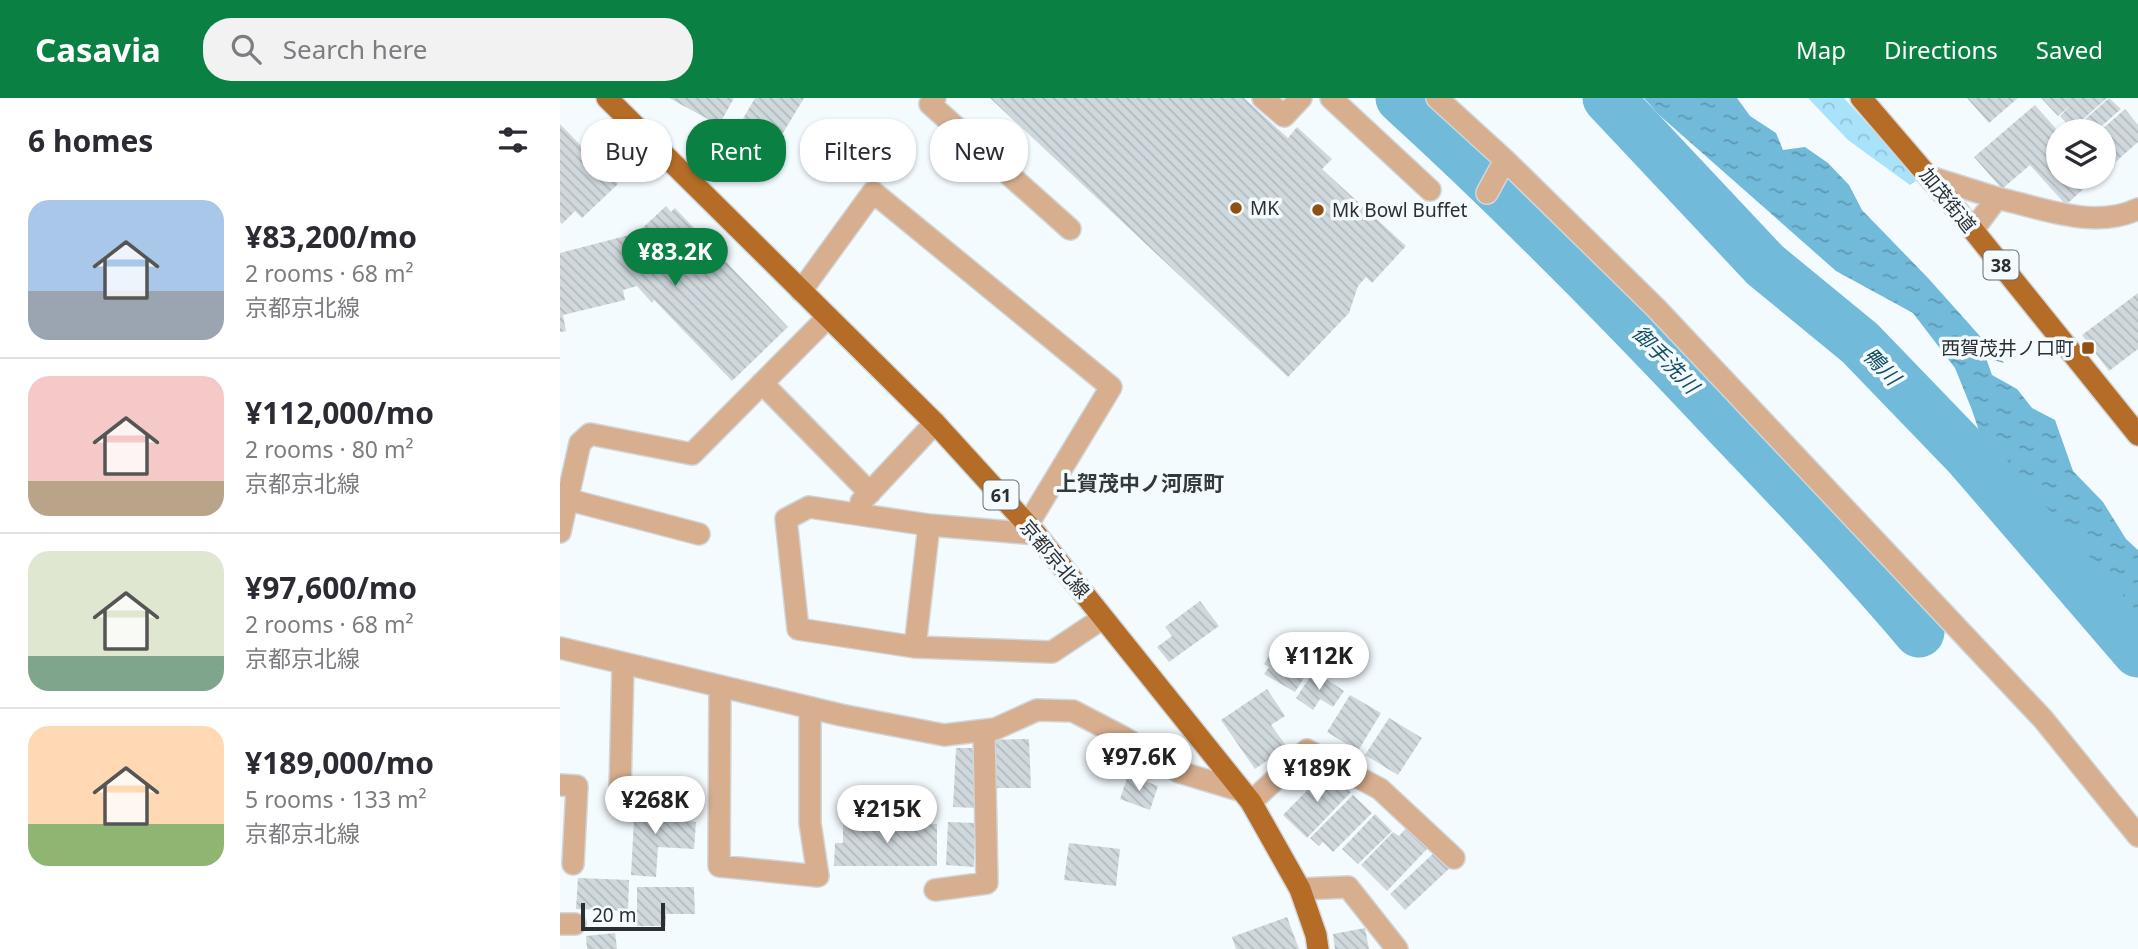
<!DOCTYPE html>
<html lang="en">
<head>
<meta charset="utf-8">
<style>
  body { margin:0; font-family:"Noto Sans","Noto Sans JP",sans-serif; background:#f2f2f3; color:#2b2b33; height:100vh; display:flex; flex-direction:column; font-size:26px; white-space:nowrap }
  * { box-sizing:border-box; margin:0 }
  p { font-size:23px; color:#7c7c81 }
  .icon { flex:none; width:38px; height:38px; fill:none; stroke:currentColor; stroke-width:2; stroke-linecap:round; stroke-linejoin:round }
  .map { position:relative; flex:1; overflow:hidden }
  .sheet { display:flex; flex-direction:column; background:#fff; width:560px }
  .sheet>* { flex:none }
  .top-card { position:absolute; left:21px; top:21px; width:665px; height:63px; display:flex; gap:14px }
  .tools { position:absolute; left:1486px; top:21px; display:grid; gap:14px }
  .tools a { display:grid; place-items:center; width:70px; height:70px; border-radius:50%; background:#fff; box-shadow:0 2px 5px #0004; font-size:35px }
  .scale { position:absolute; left:21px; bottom:18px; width:84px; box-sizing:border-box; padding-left:7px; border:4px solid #2c2f31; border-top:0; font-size:19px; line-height:24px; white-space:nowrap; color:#2c2f31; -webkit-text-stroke:5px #f4fbff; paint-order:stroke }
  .price { position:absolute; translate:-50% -60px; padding:0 16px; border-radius:24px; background:#fff; color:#222; font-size:23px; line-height:46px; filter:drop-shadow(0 2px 4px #0008) }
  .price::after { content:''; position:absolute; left:50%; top:42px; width:21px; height:16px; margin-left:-10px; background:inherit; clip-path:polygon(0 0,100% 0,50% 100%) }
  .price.active { background:#0b8043; color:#fff }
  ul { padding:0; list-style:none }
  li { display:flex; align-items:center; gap:21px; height:175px; padding:0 28px }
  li+li { border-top:2px solid #e1e1e2 }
  li span { display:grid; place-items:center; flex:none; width:196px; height:140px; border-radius:21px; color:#555 }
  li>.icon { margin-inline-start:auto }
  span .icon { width:84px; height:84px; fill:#fffc; stroke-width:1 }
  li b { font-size:30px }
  h2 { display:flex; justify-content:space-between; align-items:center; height:84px; padding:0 28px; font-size:30px }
  .tag { padding:0 24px; border-radius:28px; background:#fff; box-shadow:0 2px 5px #0004; font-size:24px; line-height:63px }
  .tag.active { background:#0b8043; color:#fff }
  header { display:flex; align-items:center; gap:42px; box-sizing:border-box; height:98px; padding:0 35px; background:#0b8043; color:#fff }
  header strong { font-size:33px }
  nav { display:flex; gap:38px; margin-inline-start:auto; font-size:24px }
  .search { width:490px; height:63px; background:#f2f2f3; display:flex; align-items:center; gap:18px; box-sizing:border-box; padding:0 24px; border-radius:28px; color:#7c7c81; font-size:26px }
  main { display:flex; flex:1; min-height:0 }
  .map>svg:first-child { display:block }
  .forest { fill:url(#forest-crowns) }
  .water { fill:url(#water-ripples) }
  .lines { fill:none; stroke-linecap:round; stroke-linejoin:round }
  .river { stroke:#72bad9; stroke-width:51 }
  .building { fill:url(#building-back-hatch) }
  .minor-casing { stroke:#d0d6da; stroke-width:24 }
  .major-casing { stroke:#d0d6da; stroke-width:24 }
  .minor { stroke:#d7ae8e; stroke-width:21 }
  .major { stroke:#b46c26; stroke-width:21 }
  .poi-dot { fill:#8e5112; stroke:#f4fbff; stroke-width:2.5 }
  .labels { text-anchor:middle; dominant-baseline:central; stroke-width:7; stroke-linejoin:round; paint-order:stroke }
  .shield { fill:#f4fbff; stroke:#686c6f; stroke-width:2 }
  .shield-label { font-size:18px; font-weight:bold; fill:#2c2f31 }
  .street-label { font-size:19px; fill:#2c2f31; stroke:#f4fbff }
  .poi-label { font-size:19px; fill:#2c2f31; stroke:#f4fbff; text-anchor:start }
  .water-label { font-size:21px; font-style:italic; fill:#124e64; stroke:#f4fbff }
  .neighbourhood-label { font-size:21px; font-weight:bold; fill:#333a3d; stroke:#f4fbff }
</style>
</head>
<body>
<header>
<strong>Casavia</strong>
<div class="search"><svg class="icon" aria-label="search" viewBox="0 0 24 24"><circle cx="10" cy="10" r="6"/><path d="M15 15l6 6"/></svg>Search here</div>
<nav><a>Map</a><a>Directions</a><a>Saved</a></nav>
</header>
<main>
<section class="sheet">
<h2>6 homes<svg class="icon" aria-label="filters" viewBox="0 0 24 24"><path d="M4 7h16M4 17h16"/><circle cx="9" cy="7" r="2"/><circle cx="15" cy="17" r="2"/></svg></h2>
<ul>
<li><span style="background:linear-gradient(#a9c7e8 65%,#9aa5b1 0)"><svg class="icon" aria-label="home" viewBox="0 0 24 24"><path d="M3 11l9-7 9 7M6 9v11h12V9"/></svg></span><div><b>¥83,200/mo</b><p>2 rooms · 68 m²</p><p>京都京北線</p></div></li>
<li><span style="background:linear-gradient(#f6c9c9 75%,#b9a48a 0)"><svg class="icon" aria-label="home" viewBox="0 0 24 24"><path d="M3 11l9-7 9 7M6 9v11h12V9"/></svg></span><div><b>¥112,000/mo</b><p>2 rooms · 80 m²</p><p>京都京北線</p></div></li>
<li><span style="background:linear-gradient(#dfe7d0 75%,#7fa58c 0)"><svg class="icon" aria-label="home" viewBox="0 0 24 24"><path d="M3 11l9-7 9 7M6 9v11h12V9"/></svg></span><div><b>¥97,600/mo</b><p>2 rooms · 68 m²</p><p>京都京北線</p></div></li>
<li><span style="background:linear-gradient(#ffd9b3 70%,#8fb573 0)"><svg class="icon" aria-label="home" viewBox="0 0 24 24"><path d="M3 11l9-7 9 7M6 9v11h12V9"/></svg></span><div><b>¥189,000/mo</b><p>5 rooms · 133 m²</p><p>京都京北線</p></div></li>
</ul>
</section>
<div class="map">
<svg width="1578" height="851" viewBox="0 0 1578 851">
  <defs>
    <pattern id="forest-crowns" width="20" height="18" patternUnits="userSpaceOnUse" patternTransform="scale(1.75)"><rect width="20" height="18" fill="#a9e2fb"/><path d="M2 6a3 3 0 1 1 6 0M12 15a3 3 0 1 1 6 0" fill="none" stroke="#92c2d8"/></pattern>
    <pattern id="water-ripples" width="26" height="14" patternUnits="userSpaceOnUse" patternTransform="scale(1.75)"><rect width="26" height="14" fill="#72bad9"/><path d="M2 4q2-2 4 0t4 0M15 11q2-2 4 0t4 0" fill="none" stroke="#5e98b1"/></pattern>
    <pattern id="building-back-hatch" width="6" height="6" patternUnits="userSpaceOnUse" patternTransform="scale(1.75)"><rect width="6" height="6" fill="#cfd8dd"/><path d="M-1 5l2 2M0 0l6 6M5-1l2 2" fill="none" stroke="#b2babe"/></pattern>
  </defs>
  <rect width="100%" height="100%" fill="#f4fbff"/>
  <path class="forest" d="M1248,0h36l74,81 -8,6 -62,-45z"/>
  <path class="water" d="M1084,0h93l13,18 26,17 7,17 22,-3 23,16 21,22 13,25 66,68 76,85 -18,-5 6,17 25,14 15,19 23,12 18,51 30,31 23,37 12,11v73l-5,-8 -40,-43 -87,-86 -20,-34 -14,-42 -17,-42 -42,-55 -77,-42 -178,-157z"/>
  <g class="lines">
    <path class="river" d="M841,0c114,104 222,214 327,326 65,68 130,136 191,208
      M1048,0l157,167 95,78 109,113 169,196"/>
  </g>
  <path class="building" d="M109,0h65l-15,27z
    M195,0h49l-27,45 -36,-21z
    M430,0h254l44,40 9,-11 35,32 -10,10 84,77 -34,37 -6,-6 -8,9 -9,27 -61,64z
    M1407,0h51l-29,25z
    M1481,0h66l-35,31 -12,-13 11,-11 -13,11z
    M1549,0l12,11 -25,22h-24z
    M1475,7l23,26v46h38l-30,28 -36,-40 -28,24 -28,-32z
    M1565,11l13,16v17l-27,24 -7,-8v-27h-4z
    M0,26l58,60 -36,34 -7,-7 -13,13 -2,-2z
    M106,108l5,6 4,-4 113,119 -56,54 -78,-81 -2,3 -15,-17 -14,4 2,10 -62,15 3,16 -6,1v-79l77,-20z
    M1578,195v56l-29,22 -27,-36z
    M640,503l19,25 -50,36 -12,-15 15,-11 -7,-9z
    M715,548l36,21 -16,25 -31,-18 5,-7 -5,-3z
    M754,573l30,20 -11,16 -13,-8 -7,11 -17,-12z
    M707,591l18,27 -14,9 16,22 -32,22 -34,-49z
    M790,597l31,18 -23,38 -31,-19z
    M829,620l33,20 -24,37 -33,-20z
    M469,641l2,49h-42l-1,-48z
    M396,650h22l-3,60 -22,-1z
    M767,672l24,22 -44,46 -24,-23z
    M568,677l30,11 -8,24 -30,-11z
    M793,697l19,18 -39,39 -10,-10 -4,4 -9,-8z
    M70,701l28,2 -1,19 39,2 -2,27 -36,-2 -2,30 -25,-2 3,-56h-6z
    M815,716l17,17 -34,33 -16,-15z
    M388,724l27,1 -1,44 -28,-2z
    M283,725l94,1v42h-103l1,-23h8z
    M848,728l21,21 -42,44 -26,-26 32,-33 6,4z
    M509,745l51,6 -4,37 -52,-6z
    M877,752l15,16 -47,44 -15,-16z
    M18,780l51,2 -1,31 -52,-2z
    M77,789h57l1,27h-29v12h-29z
    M727,819l12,32h-63l-4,-12z
    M805,830l4,21h-34l-2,-15z
    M55,835l2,16h-30l-1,-13z"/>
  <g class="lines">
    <g class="minor-casing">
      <path id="minor" d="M375,0l-5,6 140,125
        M703,0l21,18 17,-18
        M771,0l99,92
        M877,0l68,62 151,148 387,411 95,117
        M1370,79l67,21
        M927,95l18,-33
        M1413,132l24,-32c45,10 97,32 141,11
        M241,193l72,-99 238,195 -83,137
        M202,285l108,110
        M6,401l133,35
        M301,404l74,-79
        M0,434l20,-89 10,-9 102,20 136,-137
        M476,436l-107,-9 -120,-18 -23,12 12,110 117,18 137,5 51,-34
        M355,549l14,-122
        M0,550l281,67 103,20 51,-6 42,-19 36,1 50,26 56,35 63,19
        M160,588l-1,180 99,10 -8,-53v-115
        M0,687l17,1 -4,78
        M60,693l3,-128
        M691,704l56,-52 73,39 74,69
        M740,791l48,-2 49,62
        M375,792l52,-7 -3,-152
        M0,826h15"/>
    </g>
    <g class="major-casing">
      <path id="major" d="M47,0l328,325 101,111 215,268 49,87 16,46 2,14
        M1301,0l91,106 186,231"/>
    </g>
    <use href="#minor" class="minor"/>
    <use href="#major" class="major"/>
  </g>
  <g class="poi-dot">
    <circle cx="676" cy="110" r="7"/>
    <circle cx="758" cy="112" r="7"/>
    <rect x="1521" y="243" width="14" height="14" rx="3.5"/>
  </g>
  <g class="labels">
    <g class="shield">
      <rect x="1423.5" y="152.5" width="35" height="29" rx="5"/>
      <rect x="423.5" y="382.5" width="35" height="29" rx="5"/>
    </g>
    <g class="shield-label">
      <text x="1441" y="167">38</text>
      <text x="441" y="397">61</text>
    </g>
    <g class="street-label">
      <text transform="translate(1388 102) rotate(51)">加茂街道</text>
      <text transform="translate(495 461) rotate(50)">京都京北線</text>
    </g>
    <g class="poi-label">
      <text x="690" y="110">MK</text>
      <text x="772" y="112">Mk Bowl Buffet</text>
      <text x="1514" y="250" text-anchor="end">西賀茂井ノ口町</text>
    </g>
    <g class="water-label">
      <text transform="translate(1106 261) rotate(46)">御手洗川</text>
      <text transform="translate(1322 268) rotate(46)">鴨川</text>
    </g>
    <g class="neighbourhood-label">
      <text x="580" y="385">上賀茂中ノ河原町</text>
    </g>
  </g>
</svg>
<div class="tools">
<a><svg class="icon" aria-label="layers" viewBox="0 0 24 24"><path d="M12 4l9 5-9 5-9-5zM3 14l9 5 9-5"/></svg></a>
</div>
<div class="scale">20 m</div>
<b class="price active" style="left:115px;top:190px">¥83.2K</b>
<b class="price" style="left:759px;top:594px">¥112K</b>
<b class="price" style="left:579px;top:695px">¥97.6K</b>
<b class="price" style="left:757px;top:706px">¥189K</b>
<b class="price" style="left:95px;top:738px">¥268K</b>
<b class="price" style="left:327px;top:747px">¥215K</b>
<div class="top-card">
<a class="tag">Buy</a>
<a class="tag active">Rent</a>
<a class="tag">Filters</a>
<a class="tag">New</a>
</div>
</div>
</main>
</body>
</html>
